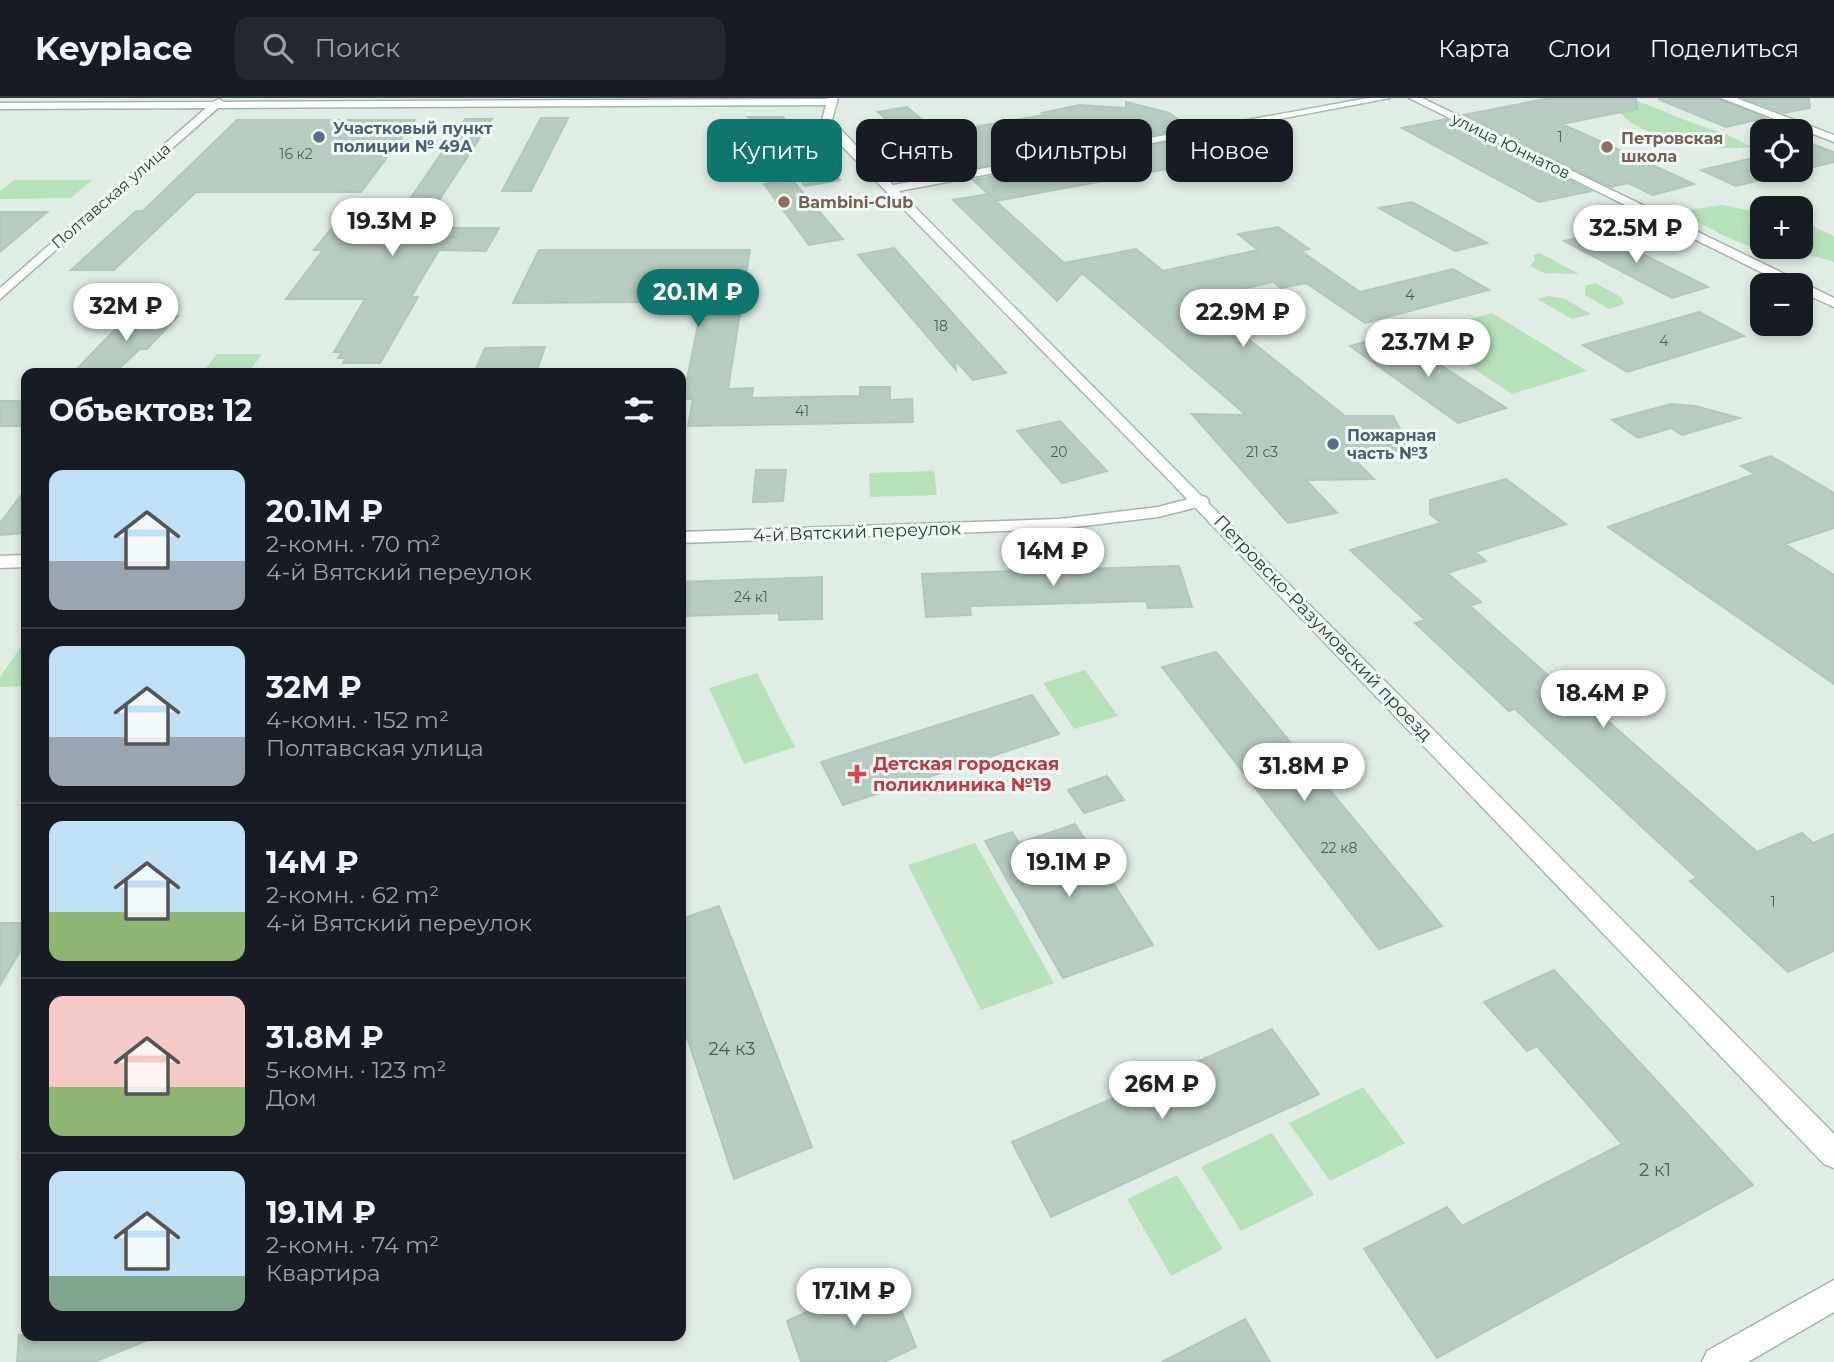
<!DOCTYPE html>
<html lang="ru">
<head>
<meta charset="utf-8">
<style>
  body { margin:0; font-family:Montserrat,sans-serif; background:#242831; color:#f1f3f6; height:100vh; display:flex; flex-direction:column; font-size:26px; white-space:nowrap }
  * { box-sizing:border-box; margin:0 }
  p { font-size:23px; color:#9ea1a6 }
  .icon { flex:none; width:38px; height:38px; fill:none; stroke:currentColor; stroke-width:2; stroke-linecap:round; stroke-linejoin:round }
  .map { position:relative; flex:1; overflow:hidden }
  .panel { position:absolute; left:21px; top:270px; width:665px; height:973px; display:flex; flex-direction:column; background:#171b24; border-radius:14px; box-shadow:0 4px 10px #0003 }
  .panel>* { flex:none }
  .hud { position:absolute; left:707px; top:21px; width:665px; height:63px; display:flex; gap:14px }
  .controls { position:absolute; left:1750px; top:21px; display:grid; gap:14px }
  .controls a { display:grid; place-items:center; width:63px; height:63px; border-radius:14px; background:#171b24; box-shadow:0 4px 10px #0003; font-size:35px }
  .price { position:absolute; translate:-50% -60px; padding:0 16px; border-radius:24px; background:#fff; color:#222; font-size:23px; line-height:46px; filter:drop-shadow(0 2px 4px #0008) }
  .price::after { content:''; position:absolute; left:50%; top:42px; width:21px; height:16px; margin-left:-10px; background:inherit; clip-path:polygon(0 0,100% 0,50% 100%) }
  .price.current { background:#0f766e; color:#fff }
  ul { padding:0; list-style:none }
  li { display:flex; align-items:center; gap:21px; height:175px; padding:0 28px }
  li+li { border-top:2px solid #363941 }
  li span { display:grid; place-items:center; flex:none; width:196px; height:140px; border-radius:14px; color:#555 }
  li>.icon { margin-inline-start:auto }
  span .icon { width:84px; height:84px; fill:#fffc; stroke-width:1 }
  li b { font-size:30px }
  h2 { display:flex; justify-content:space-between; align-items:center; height:84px; padding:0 28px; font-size:30px }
  .pill { padding:0 24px; border-radius:14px; background:#171b24; box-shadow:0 4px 10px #0003; font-size:24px; line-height:63px }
  .pill.current { background:#0f766e; color:#fff }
  header { display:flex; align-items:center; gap:42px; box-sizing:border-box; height:98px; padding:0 35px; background:#171b24; border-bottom:2px solid #363941 }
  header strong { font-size:33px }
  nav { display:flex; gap:38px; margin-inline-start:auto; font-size:24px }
  .search { width:490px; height:63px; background:#242831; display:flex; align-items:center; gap:18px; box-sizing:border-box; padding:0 24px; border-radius:14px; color:#9ea1a6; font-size:26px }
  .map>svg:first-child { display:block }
  .green { fill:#b6e1bb }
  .building { fill:#b8cbc0; stroke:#b2c7bb; stroke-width:2 }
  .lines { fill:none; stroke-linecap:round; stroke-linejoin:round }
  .street-casing { stroke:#a2b5ab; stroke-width:3 }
  .secondary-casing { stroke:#a0bdae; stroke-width:3 }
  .street { fill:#fff; fill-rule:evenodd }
  .secondary { fill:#fff; fill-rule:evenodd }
  .service-dot { fill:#5c6f8a; stroke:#f1f9f4; stroke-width:2.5 }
  .education-dot { fill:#8d6e63; stroke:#f1f9f4; stroke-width:2.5 }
  .health-dot { fill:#e0444e; stroke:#f1f9f4; stroke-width:2.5 }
  .labels { text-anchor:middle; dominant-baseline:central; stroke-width:6; stroke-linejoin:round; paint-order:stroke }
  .number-label { font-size:14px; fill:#456255 }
  .far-service-label { font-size:16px; font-weight:bold; fill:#4e5e75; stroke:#f1f9f4; text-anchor:start }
  .far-education-label { font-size:16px; font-weight:bold; fill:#785e54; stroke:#f1f9f4; text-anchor:start }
  .far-street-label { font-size:16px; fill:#1f3f31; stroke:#f1f9f4 }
  .street-label { font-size:18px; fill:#1f3f31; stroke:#f1f9f4 }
  .health-label { font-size:18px; font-weight:bold; fill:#be3a42; stroke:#f1f9f4; text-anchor:start }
  .near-number-label { font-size:18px; fill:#456255 }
</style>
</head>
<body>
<header>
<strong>Keyplace</strong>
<div class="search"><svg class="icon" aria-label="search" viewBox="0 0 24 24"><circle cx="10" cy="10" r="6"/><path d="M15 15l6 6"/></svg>Поиск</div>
<nav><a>Карта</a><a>Слои</a><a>Поделиться</a></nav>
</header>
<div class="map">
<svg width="1834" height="1264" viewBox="0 0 1834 1264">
  <rect width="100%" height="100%" fill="#e0ede5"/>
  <path class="green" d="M1629,1c21,5 37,14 56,21 22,8 47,15 66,27 -32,5 -93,-7 -121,-25 -6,-4 -11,-11 -15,-17z
    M14,82h78l-21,18 -71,1v-8z
    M1722,107l40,8v34h39v-26l33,15v26c-23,-8 -43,-8 -66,-11 -22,-3 -69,-26 -86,-40z
    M1540,155l39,21 -35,-1 -14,-7 5,-6 -2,-5z
    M1595,185l26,14 3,7 -15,5 -24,-14v-9z
    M1549,198l16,3 26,15 -19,5 -35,-20z
    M1492,215l95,58 -75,23 -92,-61z
    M217,256h45l-14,19h-46z
    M934,373l3,24 -67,2 -1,-24z
    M20,550h6v38l-26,1v-10z
    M1085,572l33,46 -44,13 -31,-46z
    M757,575l38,74 -51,17 -35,-76z
    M975,745l79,140 -73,27 -73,-145z
    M1363,989l42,56 -75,38 -41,-58z
    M1272,1035l42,62 -73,36 -40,-64z
    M1177,1077l46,74 -52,27 -44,-77z"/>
  <path class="building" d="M1550,0h86l1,11 -75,15 132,60 -41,11 -25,-12 -17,4 -147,-72z
    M1718,0l47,20 -39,9 -68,-28z
    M1743,0h66l1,10 -26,5z
    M1126,4l43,11 21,15 -228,42 -21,-20 -18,3 -45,-41 29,-5 31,26 107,-18 -3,-2 37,-8 47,3z
    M748,19h35l57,63 -35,6z
    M541,20h27l-37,73h-29z
    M465,21h27l-71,109h78l-13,23 -47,-1 -28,47h7l-38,66h-37l3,-5h-8l4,-6h-8l31,-53h-79l37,-49h-9l18,-22h58z
    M1446,21l145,72 -52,11 -137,-74z
    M237,22h178l-54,72h-165l-82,78h-43l65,-59h7z
    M1202,38l29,21 -235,44 -23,-21z
    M1812,46l22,8v10l-98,24 -35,-16 61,-14v14h39v-23z
    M792,82l51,59 -34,6 -45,-61z
    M988,96l76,69 72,-14 27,22 95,-21 -20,-16 40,-7 31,22 -8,2 59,41 93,-23 36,21 -124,33 -59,-40 -25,5 -8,-6 -75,17 147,117h48l19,35 -65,1 27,27 -68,1 31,33 -49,10 -96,-109 54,1 -164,-142 -25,28 -104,-101z
    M1412,104l75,41 -32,8 -76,-43z
    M0,114h47l-47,40z
    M1599,134l109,55 -36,11 -108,-57z
    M894,150l112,125 -33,7 -18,-20 1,10 -98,-115z
    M539,152h211l-22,139 25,-1 -1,10 108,-2v-9h30v13l22,-1 1,23 -225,4 5,-27h-10l21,-104h-50l-2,7 -139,1z
    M1699,214l45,24 -117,36 -44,-27z
    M129,217l49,1 -31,33h-7l-26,24h-41z
    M1395,236l53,36 58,38 -48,15 -108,-77z
    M545,249l-9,26h-62l11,-25z
    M0,303h26v25h-26z
    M1671,306l24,2 45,12 -58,17 -11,-7 -33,10 -26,-18z
    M1060,323l47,50 -45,12 -45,-52z
    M1771,358l63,37v35l-49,16 49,31v109l-226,-157 147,-53 -14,-8z
    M756,372h30l-3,31 -30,1z
    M1506,381l60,45 -91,28 11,9 -39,12 34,29 -11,4 126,112 6,-2 155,136 45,-19 11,10 21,-9v117l-46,21 -98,-91 7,-3 -182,-169 -6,2 -94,-88 10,-3 -75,-70 91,-27 -11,-9v-14z
    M26,391v44l-26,2v-12z
    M1179,468l13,41 -44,1 -2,-7 -176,5 1,9 -45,2 -4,-43z
    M822,479v42l-43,1v-7l-98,3v-34z
    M1216,554l226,274 -63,23 -217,-282z
    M1032,597l27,39 -216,71 -22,-43z
    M1107,678l17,24 -40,13 -16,-23z
    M1075,726l78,121 -90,33 -78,-137 27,-9 7,11z
    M719,808l93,241 -78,32 -53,-160v-100z
    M0,825h26v18l-26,44z
    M1554,872l199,215 -316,173 -73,-109 83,-42 15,19 160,-82 -85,-98 -10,5 -43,-49z
    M1272,931l47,65 -268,123 -39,-75z
    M887,1177l29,72 -32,15h-83l-14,-41z
    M1245,1221l25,43h-108z
    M19,1237h138l1,1 -64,26h-77z"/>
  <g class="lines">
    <g class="street-casing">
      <path id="street" d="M1409,0h13l412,200v9l-33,-15v-7h-14z
        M1721,0h15l98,37v7z
        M219,1l5,3 607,-3 5,3 -5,3 -613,3 -218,191v-11l206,-180 -206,1v-6l213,-1z
        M1200,398l6,1 3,4 -3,4 -48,12 -99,12 -378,14v-11l378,-13 99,-12z
        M26,457v12l-26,1v-12z
        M1834,1182v32l-86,50h-46l5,-11z"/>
    </g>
    <g class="secondary-casing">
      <path id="secondary" d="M828,0h10l-6,22 61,65 475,-87h22l-491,93 935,943v34l-10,-4 -658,-687 -332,-339 -12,-18z"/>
    </g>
    <use href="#street" class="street"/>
    <use href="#secondary" class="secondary"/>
  </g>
  <g class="service-dot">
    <circle cx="319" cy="39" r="7"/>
    <circle cx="1333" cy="346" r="7"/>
  </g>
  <g class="education-dot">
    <circle cx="1607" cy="49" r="7"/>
    <circle cx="784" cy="104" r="7"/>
  </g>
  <path class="health-dot" d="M853.5 665.5h7v7h7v7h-7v7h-7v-7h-7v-7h7z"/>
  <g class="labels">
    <g class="number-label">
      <text x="1560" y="39">1</text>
      <text x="296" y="56">16 к2</text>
      <text x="1410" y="197">4</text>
      <text x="941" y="228">18</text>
      <text x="1664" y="243">4</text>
      <text x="802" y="313">41</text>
      <text x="1059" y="354">20</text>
      <text x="1262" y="354">21 с3</text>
      <text x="751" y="499">24 к1</text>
      <text x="1339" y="750">22 к8</text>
      <text x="1773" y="804">1</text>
    </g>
    <g class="far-service-label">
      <text x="333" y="30">Участковый пункт<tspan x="333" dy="18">полиции № 49А</tspan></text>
      <text x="1347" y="337">Пожарная<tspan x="1347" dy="18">часть №3</tspan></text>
    </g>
    <g class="far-education-label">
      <text x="1621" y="40">Петровская<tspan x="1621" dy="18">школа</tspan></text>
      <text x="798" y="104">Bambini-Club</text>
    </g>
    <g class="far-street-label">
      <text transform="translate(1511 48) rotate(26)">улица Юннатов</text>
      <text transform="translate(111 98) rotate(-41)">Полтавская улица</text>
    </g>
    <g class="street-label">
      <text transform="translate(857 434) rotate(-2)">4-й Вятский переулок</text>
      <text transform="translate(1323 530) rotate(46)">Петровско-Разумовский проезд</text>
    </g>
    <g class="health-label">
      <text x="873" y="666">Детская городская<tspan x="873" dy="21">поликлиника №19</tspan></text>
    </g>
    <g class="near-number-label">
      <text x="732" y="951">24 к3</text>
      <text x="1655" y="1072">2 к1</text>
    </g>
  </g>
</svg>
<div class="controls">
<a><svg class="icon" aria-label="locate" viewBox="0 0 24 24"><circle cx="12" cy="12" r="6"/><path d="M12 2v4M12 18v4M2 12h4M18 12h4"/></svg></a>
<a>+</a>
<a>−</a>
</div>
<b class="price" style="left:392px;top:160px">19.3M ₽</b>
<b class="price" style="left:1636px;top:167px">32.5M ₽</b>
<b class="price current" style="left:698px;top:231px">20.1M ₽</b>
<b class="price" style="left:126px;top:245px">32M ₽</b>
<b class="price" style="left:1243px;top:251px">22.9M ₽</b>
<b class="price" style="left:1428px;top:281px">23.7M ₽</b>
<b class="price" style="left:1053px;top:490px">14M ₽</b>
<b class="price" style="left:1603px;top:632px">18.4M ₽</b>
<b class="price" style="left:1304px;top:705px">31.8M ₽</b>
<b class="price" style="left:1069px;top:801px">19.1M ₽</b>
<b class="price" style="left:1162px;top:1023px">26M ₽</b>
<b class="price" style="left:854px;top:1230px">17.1M ₽</b>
<div class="hud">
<a class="pill current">Купить</a>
<a class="pill">Снять</a>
<a class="pill">Фильтры</a>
<a class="pill">Новое</a>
</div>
<section class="panel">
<h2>Объектов: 12<svg class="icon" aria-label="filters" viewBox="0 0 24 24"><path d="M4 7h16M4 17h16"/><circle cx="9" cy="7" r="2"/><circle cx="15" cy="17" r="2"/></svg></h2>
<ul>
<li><span style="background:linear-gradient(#bfe0f5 65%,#9aa5b1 0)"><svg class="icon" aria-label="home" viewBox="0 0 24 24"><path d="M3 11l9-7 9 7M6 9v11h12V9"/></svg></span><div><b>20.1M ₽</b><p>2-комн. · 70 m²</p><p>4-й Вятский переулок</p></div></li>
<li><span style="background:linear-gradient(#bfe0f5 65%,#9aa5b1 0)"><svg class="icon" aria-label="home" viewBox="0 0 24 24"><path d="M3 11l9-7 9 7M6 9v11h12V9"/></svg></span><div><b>32M ₽</b><p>4-комн. · 152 m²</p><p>Полтавская улица</p></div></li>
<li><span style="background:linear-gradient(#bfe0f5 65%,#8fb573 0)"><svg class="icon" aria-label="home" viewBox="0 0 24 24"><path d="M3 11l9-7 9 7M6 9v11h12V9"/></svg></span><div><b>14M ₽</b><p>2-комн. · 62 m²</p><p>4-й Вятский переулок</p></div></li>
<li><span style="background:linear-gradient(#f6c9c9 65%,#8fb573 0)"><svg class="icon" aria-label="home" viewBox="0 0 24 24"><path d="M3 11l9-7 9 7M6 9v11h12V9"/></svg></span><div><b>31.8M ₽</b><p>5-комн. · 123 m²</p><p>Дом</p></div></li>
<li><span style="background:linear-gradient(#bfe0f5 75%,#7fa58c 0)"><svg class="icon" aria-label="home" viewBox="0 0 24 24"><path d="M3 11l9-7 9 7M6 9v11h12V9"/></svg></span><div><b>19.1M ₽</b><p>2-комн. · 74 m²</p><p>Квартира</p></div></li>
</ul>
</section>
</div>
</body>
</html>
